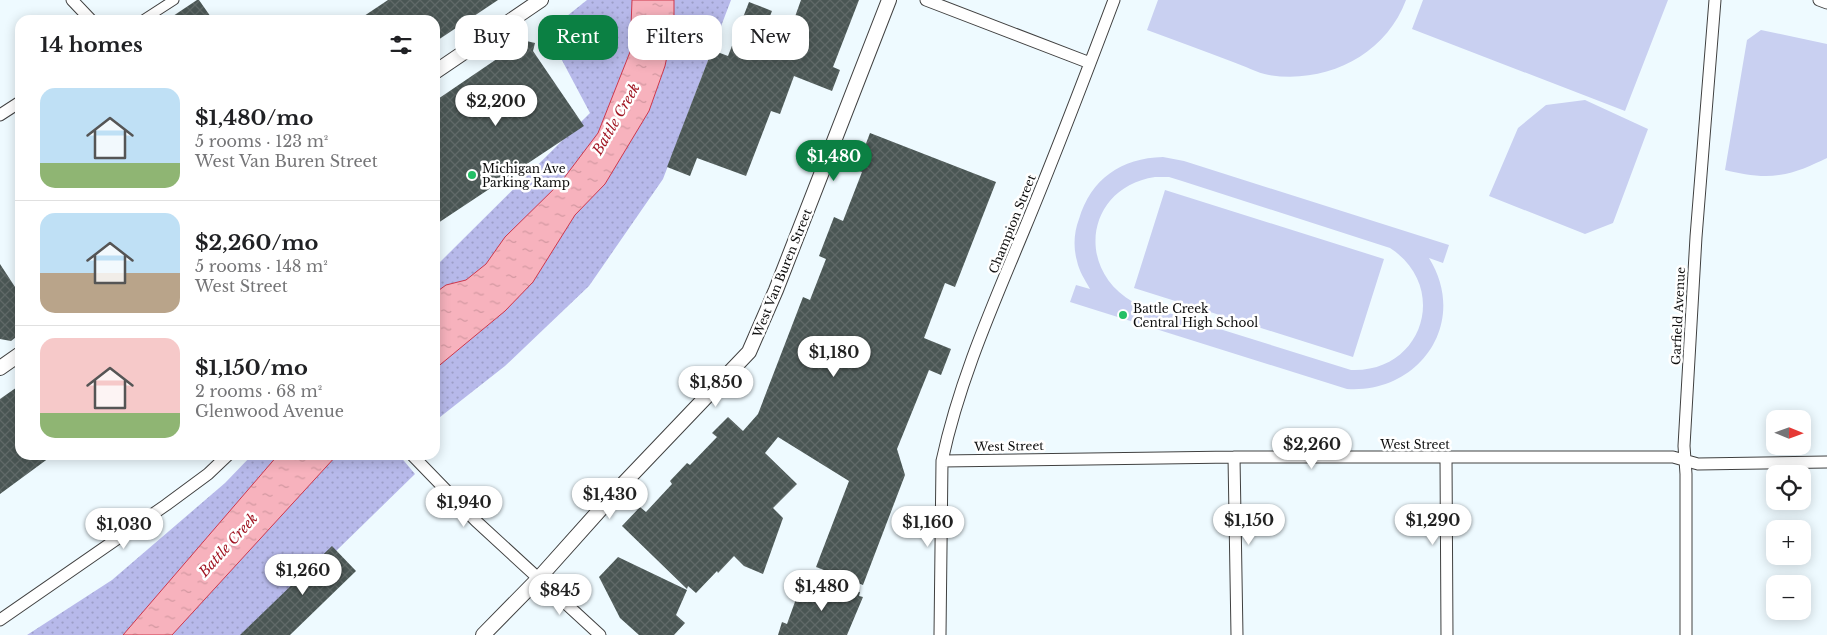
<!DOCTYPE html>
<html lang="en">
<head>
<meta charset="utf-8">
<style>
  body { margin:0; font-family:"Libre Baskerville",serif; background:#f2f2f2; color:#202124; height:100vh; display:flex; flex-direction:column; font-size:19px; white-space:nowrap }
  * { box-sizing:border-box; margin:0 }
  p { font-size:16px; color:#757577 }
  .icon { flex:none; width:28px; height:28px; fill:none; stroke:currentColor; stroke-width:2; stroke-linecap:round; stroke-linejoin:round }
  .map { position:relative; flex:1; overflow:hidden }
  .sheet { position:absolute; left:15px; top:15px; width:425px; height:445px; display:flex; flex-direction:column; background:#fff; border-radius:15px; box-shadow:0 2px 12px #0003 }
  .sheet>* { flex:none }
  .top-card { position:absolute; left:455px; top:15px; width:475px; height:45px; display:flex; gap:10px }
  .needle { width:32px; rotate:91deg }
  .fabs { position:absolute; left:1766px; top:410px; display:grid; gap:10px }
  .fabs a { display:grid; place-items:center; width:45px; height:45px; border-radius:10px; background:#fff; box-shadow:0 2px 12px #0003; font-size:25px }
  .price { position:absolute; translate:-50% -42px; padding:0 11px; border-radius:18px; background:#fff; color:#222; font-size:16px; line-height:32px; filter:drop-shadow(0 1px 2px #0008) }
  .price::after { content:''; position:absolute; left:50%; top:30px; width:15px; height:11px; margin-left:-8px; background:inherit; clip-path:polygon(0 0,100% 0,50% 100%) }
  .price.on { background:#0b8043; color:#fff }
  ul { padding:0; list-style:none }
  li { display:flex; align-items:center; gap:15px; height:125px; padding:0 25px }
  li+li { border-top:1px solid #e0e0e0 }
  li span { display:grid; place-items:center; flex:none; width:140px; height:100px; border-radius:15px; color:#555 }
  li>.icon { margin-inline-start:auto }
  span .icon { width:60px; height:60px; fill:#fffc; stroke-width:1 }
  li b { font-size:21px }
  h2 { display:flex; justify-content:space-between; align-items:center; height:60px; padding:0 25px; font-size:21px }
  .chip { padding:0 18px; border-radius:15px; background:#fff; box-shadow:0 2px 12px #0003; font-size:18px; line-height:45px }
  .chip.on { background:#0b8043; color:#fff }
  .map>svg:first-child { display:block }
  .park { fill:url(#park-dots) }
  .pitch { fill:#c9d0f1; fill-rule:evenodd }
  .water { fill:url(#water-ripples); stroke:#ce384c }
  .building { fill:url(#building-cross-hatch) }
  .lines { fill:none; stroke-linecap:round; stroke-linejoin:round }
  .pedestrian-casing { stroke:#404040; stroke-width:11 }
  .minor-casing { stroke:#404040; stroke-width:13 }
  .tertiary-casing { stroke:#404040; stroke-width:16 }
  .pedestrian { stroke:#fff; stroke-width:9 }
  .minor { stroke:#fff; stroke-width:11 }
  .tertiary { stroke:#fff; stroke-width:14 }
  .poi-dot { fill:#24bf66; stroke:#fff; stroke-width:2 }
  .labels { text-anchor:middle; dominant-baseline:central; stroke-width:5; stroke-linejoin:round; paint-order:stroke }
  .poi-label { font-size:12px; fill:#0d0d0d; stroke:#fff; text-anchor:start }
  .street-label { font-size:12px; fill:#0d0d0d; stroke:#fff }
  .water-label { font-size:14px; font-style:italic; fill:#a01522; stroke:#fff }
</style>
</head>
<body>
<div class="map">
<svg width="1827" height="635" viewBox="0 0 1827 635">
  <defs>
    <pattern id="park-dots" width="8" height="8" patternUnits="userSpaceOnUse" patternTransform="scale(1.25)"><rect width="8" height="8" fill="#b7b9ea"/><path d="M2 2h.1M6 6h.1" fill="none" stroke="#9c9ec8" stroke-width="1.8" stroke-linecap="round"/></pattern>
    <pattern id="water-ripples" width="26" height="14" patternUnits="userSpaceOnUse" patternTransform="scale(1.25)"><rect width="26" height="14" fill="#f7b2bd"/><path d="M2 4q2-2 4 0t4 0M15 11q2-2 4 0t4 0" fill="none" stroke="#d398a1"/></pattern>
    <pattern id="building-cross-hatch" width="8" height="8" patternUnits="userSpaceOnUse" patternTransform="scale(1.25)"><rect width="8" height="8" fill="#4a5654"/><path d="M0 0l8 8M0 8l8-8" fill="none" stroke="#606968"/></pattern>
  </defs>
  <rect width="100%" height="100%" fill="#eefaff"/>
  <path class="park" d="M587,0h144l-68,179 -74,107 -84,80 -70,55v-154l155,-154 -43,-81z
    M252,455h147l16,19 -165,161h-223l85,-55 113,-97z"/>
  <path class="pitch" d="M1158,0h248c-21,56 -80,84 -137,75 -12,-2 -24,-9 -36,-13 -28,-11 -57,-21 -86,-32z
    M1423,0h245l-43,111 -213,-82z
    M1761,30l66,14v114c-15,7 -31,15 -48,17 -17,3 -37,-1 -54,-5l22,-130z
    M1585,100l63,29 -35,94 -28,11 -96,-38 29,-68 28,-23z
    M1163,157l21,4 265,84 -6,18 -14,-5c40,64 -9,136 -82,131l-277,-87 6,-17 14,4c-5,-9 -11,-18 -13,-28 -4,-14 -3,-29 2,-42 12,-40 42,-61 84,-62zM1155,177h14l13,4 208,67c60,39 33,125 -39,122l-218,-68c-59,-34 -46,-115 22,-125z
    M1165,190l219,69 -31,98 -219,-69z"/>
  <path class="water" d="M632,0h42v23l-9,43 -16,45 -44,73 -30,31 -42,67 -28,29 -70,58v-76l11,-8 20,-5 20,-16 19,-27 56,-55 37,-49 32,-81z
    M278,455h59l-165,180h-49z"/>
  <path class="building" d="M197,0h2l14,20h-46z
    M388,0h110l-63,42v-22h-77z
    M801,0h58l-26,67 7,3 -8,21 -38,-15 -14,38 -9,-3 -25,65 -49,-18 -7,18 -23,-9 45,-117 16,6 21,-54 23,9 -2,5 22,9z
    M518,39l17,4 -2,8 51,75 -149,99v-124l81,-55z
    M870,133l126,49 -41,105 -10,-4 -21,55 27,11 -10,26 -12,-5 -32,79 8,26 -42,110 -47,-18 33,-86 -71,-44 -13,16 32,31 -24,24 10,10 -20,56 -19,-8 -10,-10 -16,17 -1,-2 -21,22 -8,-7 -1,3 -65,-63 18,-19 6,5 26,-28 -2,-3 17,-18 3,2 27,-28 -5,-4 16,-16 15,14 15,-17 45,-117 7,3 16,-41 -7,-3 15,-39 9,4 19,-49 -6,-2z
    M0,264l17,26 -1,3 4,5v36l-9,7 -11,-2z
    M20,385v70h33l-53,39v-95z
    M332,546l24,25 -66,64h-50z
    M618,557l69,33 -11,25 9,8 -11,12h-35l-19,-17 -21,-41z
    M801,585l59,7 -1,4 4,1 -16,38h-69l4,-13 5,2z"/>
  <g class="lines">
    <g class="pedestrian-casing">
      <path id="pedestrian" d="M143,20l31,-20"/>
    </g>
    <g class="minor-casing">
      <path id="minor" d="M72,0l19,20
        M926,0l164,63
        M1819,0l8,3
        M0,115l20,-13
        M412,455l64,66 124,114
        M1234,457l3,178
        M1446,458l1,177
        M942,461l292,-4h439l25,7 129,-2
        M0,620l166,-115 42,-31 20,-19
        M940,635l2,-174c17,-80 51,-156 82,-231 32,-77 61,-153 90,-230
        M1686,635v-161l-2,-28 12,-209 19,-237"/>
    </g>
    <g class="tertiary-casing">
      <path id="tertiary" d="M435,72l106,-72
        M0,368l20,-14
        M483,635l56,-57 85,-95 125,-131 27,-62 113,-290"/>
    </g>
    <use href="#pedestrian" class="pedestrian"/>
    <use href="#minor" class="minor"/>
    <use href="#tertiary" class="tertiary"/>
  </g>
  <g class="poi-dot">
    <circle cx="472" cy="175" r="5"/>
    <circle cx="1123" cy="315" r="5"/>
  </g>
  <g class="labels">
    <g class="poi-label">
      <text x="482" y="168">Michigan Ave<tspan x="482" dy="14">Parking Ramp</tspan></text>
      <text x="1133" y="308">Battle Creek<tspan x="1133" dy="14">Central High School</tspan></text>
    </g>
    <g class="street-label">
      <text transform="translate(1012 224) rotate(-68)">Champion Street</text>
      <text transform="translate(782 273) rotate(-68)">West Van Buren Street</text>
      <text transform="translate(1678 316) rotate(-87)">Garfield Avenue</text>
      <text x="1415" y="444">West Street</text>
      <text transform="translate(1009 446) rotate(-1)">West Street</text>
    </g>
    <g class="water-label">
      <text transform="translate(616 119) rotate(-60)">Battle Creek</text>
      <text transform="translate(228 545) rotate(-48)">Battle Creek</text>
    </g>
  </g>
</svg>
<div class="fabs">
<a><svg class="needle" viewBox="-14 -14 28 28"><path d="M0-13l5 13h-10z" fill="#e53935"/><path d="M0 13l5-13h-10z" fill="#757577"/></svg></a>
<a><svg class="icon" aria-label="locate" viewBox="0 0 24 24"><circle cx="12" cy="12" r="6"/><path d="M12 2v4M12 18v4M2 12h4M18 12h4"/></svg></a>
<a>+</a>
<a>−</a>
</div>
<b class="price" style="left:496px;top:127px">$2,200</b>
<b class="price on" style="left:834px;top:182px">$1,480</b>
<b class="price" style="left:834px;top:378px">$1,180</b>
<b class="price" style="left:716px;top:408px">$1,850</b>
<b class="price" style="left:1312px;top:470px">$2,260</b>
<b class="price" style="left:610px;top:520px">$1,430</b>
<b class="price" style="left:464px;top:528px">$1,940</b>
<b class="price" style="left:1249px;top:546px">$1,150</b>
<b class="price" style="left:1433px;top:546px">$1,290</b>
<b class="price" style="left:928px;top:548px">$1,160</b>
<b class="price" style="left:124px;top:550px">$1,030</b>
<b class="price" style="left:303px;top:596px">$1,260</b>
<b class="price" style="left:822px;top:612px">$1,480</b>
<b class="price" style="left:560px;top:616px">$845</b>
<div class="top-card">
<a class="chip">Buy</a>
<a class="chip on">Rent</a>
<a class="chip">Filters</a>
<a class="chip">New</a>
</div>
<section class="sheet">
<h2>14 homes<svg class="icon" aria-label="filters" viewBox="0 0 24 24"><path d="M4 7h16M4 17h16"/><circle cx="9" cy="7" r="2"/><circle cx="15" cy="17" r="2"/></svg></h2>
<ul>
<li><span style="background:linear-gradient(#bfe0f5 75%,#8fb573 0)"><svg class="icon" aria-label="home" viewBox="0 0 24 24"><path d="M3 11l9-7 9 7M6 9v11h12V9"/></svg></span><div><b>$1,480/mo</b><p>5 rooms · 123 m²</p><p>West Van Buren Street</p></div></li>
<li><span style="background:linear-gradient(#bfe0f5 60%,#b9a48a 0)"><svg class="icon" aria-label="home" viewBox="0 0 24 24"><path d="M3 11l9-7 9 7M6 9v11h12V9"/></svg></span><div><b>$2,260/mo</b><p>5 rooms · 148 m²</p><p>West Street</p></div></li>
<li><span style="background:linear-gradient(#f6c9c9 75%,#8fb573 0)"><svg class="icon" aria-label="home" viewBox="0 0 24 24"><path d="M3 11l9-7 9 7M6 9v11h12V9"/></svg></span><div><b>$1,150/mo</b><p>2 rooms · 68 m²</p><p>Glenwood Avenue</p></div></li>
</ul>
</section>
</div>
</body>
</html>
